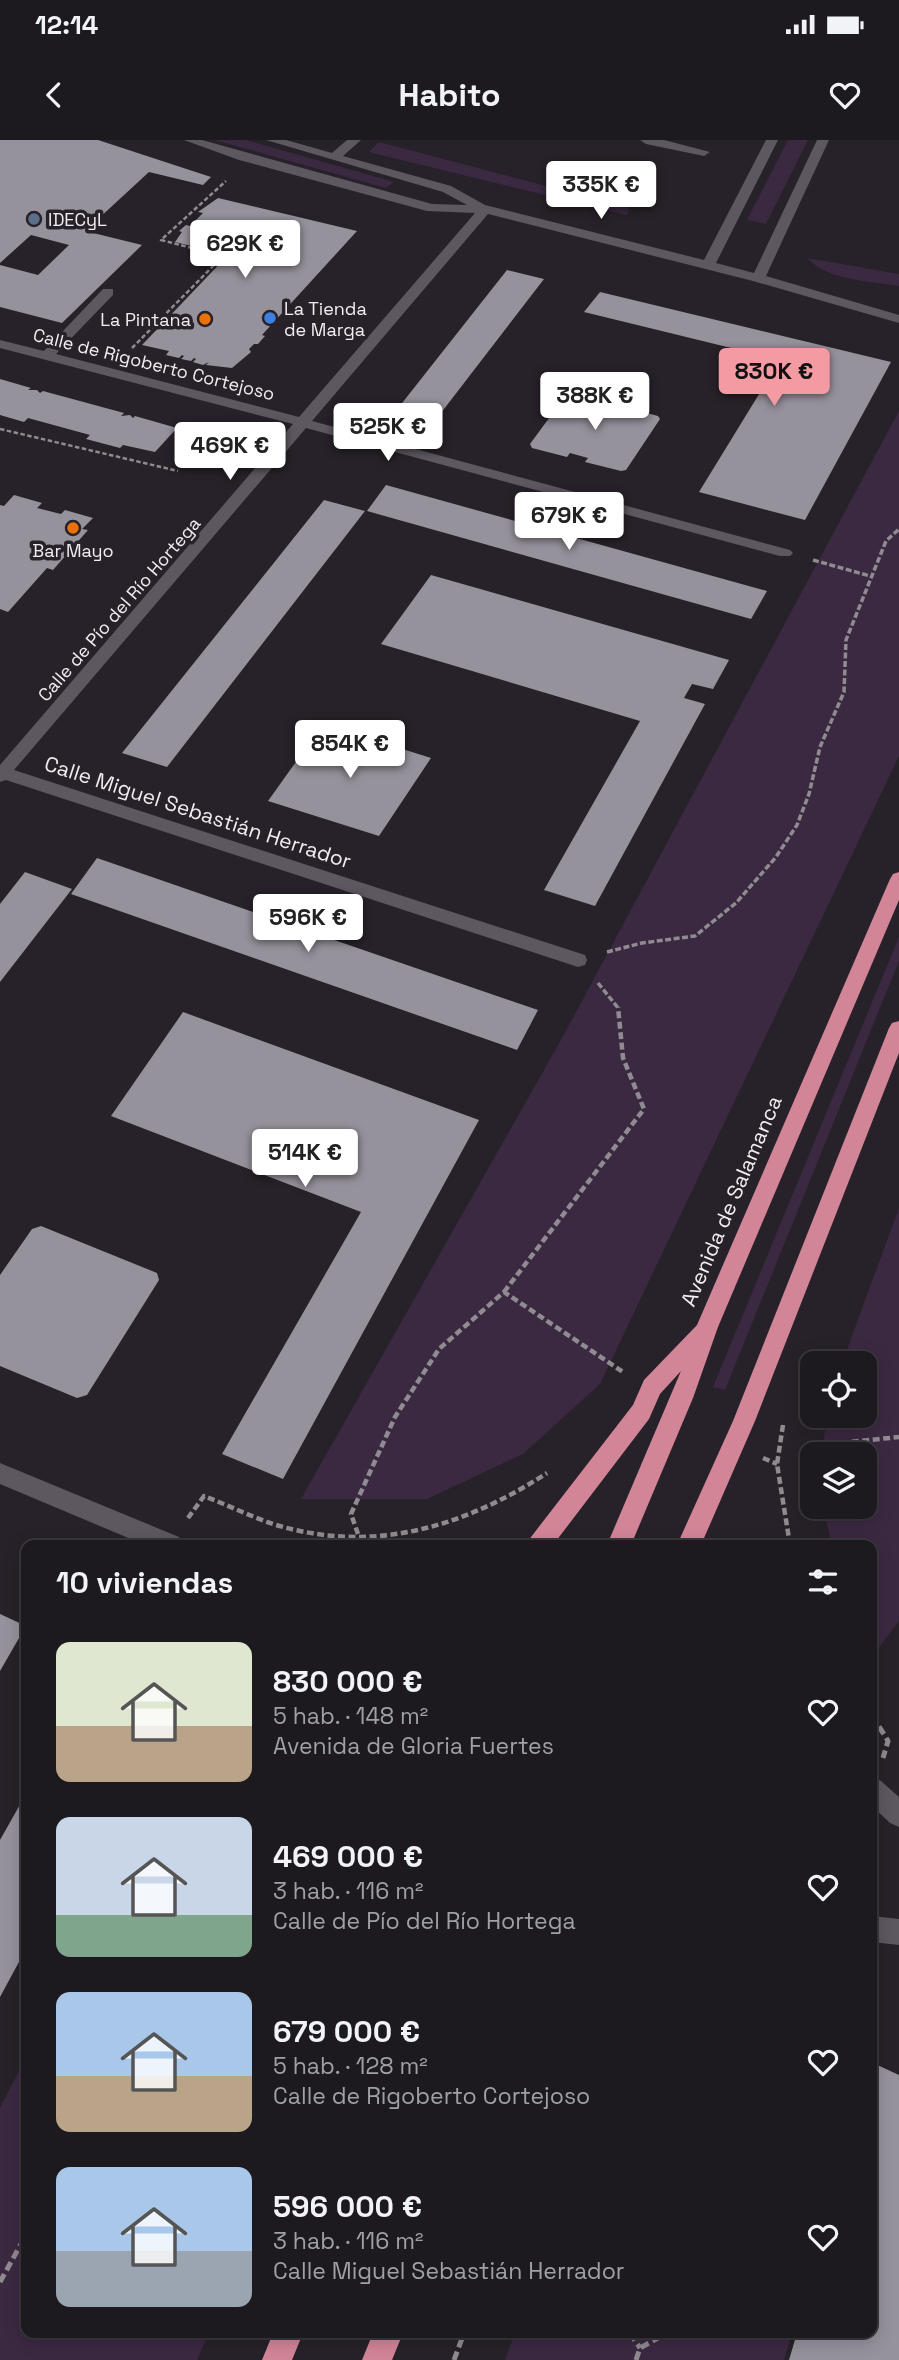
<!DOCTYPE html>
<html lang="es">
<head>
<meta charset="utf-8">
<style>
  body { margin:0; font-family:"Space Grotesk",sans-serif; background:#2a272c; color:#f1f3f6; height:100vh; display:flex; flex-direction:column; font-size:26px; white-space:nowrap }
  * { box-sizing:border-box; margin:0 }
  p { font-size:23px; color:#a0a1a4 }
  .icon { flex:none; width:38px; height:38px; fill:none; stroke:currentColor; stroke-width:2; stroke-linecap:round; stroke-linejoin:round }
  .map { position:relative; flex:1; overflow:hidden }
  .drawer { position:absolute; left:21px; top:1400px; width:856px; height:798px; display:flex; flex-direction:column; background:#1d1a1f; border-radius:14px; box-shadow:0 4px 18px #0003,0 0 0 2px #3b383d }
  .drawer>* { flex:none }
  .tools { position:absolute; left:800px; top:1211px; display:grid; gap:14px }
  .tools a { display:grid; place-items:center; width:77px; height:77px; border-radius:14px; background:#1d1a1f; box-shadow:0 4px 18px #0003,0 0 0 2px #3b383d; font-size:35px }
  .price { position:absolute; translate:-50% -60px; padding:0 16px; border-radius:7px; background:#fff; color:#222; font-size:23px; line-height:46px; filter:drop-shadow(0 2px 4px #0008) }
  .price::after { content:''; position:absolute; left:50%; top:42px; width:21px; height:16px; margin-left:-10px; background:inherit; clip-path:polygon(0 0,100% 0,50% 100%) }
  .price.selected { background:#f49aa2; color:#111 }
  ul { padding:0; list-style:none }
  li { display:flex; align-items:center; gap:21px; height:175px; padding:0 35px }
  li span { display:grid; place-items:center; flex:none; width:196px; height:140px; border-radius:14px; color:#555 }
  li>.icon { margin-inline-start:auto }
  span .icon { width:84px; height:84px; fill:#fffc; stroke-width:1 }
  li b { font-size:30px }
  h2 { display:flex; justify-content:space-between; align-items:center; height:84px; padding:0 35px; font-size:30px }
  .status { display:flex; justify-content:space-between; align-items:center; height:49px; padding:0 35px; background:#1d1a1f; direction:ltr }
  .status svg { height:19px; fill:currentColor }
  header { display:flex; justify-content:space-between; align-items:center; height:91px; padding:0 35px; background:#1d1a1f; font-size:32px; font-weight:700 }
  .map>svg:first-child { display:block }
  .green { fill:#3b2942 }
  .building { fill:#96929c }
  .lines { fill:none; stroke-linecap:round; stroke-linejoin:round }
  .path-far3 { stroke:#8f8b91; stroke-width:2.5; stroke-dasharray:4.5 2.5; stroke-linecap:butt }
  .path-far2 { stroke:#8f8b91; stroke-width:3.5; stroke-dasharray:6 2.5; stroke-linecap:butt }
  .path-far1 { stroke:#8f8b91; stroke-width:4.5; stroke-dasharray:7 3.5; stroke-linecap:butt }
  .path { stroke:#8f8b91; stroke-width:5; stroke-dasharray:9 4.5; stroke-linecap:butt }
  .minor { fill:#5d575f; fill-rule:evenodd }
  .highway { fill:#d38598; fill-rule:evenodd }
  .service-dot { fill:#5c6f8a; stroke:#272229; stroke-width:2.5 }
  .shop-dot { fill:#3f7fe0; stroke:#272229; stroke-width:2.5 }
  .food-dot { fill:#e8710a; stroke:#272229; stroke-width:2.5 }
  .labels { text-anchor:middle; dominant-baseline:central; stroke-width:7; stroke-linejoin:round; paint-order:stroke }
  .far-poi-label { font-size:18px; fill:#f0ecf1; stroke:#272229; text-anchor:start }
  .far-street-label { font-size:18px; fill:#f0ecf1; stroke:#272229 }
  .street-label { font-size:21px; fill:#f0ecf1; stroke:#272229 }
</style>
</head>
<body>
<div class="status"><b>12:14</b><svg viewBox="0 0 49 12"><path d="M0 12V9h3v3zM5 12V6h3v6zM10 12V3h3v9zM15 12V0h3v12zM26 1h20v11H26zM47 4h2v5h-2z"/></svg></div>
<header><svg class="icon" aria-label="back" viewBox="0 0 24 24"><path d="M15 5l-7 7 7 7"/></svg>Habito<svg class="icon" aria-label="heart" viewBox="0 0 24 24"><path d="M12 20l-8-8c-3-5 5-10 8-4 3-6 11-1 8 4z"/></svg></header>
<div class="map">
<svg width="899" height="2220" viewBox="0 0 899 2220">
  <rect width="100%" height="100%" fill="#272229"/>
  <path class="green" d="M215,0h31l148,42 -8,6z
    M788,0h20l-42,84 -19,-4z
    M379,2l250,66 -2,7 -258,-63z
    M807,118l92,16v12c-29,-5 -71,-5 -92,-28z
    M899,271v345l-299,628 -77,70 -96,45h-126l260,-459z
    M899,797v24l-174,429 -12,-3z
    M899,1068v413l-25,33 -2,-109h-40l-9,-38h41v-53h-41l3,-38h38v-53h-22z
    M26,1917v276h183l-12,27h-197v-252z
    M515,2193h277l-8,27h-279z"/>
  <path class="building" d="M0,0h98l113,37 -8,8 -54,-13 -64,59 57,14 -80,78 -62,-16v-42l38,10 31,-30 -38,-10 -31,28z
    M218,58l139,33 -95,104 3,1 -7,8h-4l-5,5 2,3 -19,16 -26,-3 3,-3 -6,3 -10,-3 3,-3 -2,-1 -3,3 -10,-2 3,-3 -2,-1 -3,3 -13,-3 3,-4 -27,-6 86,-90 -53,-13 7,-10 -3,-1 7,-6 4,1 13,-13 -5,-1z
    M507,130l37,9 -110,143 -39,-10z
    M600,152l291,70 -86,158 -106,-28 81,-132 -196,-48z
    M0,239l31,9 -3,2h9l3,3 3,-2 81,22 -3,3 9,-1 3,3 2,-2 42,12 -22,24 -32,-7 -3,3 -34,-9 4,-4 -62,-17 -4,4 -24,-7z
    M571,254l32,8 -1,2 8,2 -3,5 18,-4 33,9 2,3 -34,51 -5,1 -36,-9 3,-4 -18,-5 -3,4 -35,-9 -2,-4 36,-49z
    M386,345l381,106 -16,28 -384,-108z
    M14,355l28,8 -5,5 24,6 4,-4 28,8 -11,11 6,1 -35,40 -6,-2 -39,44 -8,-3v-104l4,1z
    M324,360l41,11 -198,256 -45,-14z
    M431,435l298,85 -16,29 -21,-5 -8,14 21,6 -110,202 -51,-16 96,-169 -259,-77z
    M323,584l108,34 -52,78 -111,-35z
    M97,718l214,74 227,78 -21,40 -446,-156z
    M25,732l47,17 -72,93v-78z
    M183,872l296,108 -196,359 -61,-25 139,-242 -250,-96z
    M41,1086l116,47 2,7 -72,115 -10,3 -77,-32v-91l32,-46z
    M0,1474l26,12 -26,45z
    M26,1654v155l-26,48v-157z
    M873,1923l26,12v285h-110l8,-27h75z"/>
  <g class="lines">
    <path class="path-far3" d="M132,208l91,-92 -62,-16 65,-59
      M0,289l178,42"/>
    <path class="path-far2" d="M813,420l57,16
      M607,812l35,-9 53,-7 41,-33 40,-46 21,-32 12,-31 11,-47 24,-55 2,-52 40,-99 13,-12
      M598,843l21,26"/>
    <path class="path-far1" d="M504,1152l140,-183 -21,-51 -5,-51
      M783,1285l-6,39 13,81
      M810,1306l89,-9
      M763,1318l14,6
      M188,1378l16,-22c23,9 46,20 69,28 99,31 191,3 274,-51
      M358,1394l-7,-20 44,-97 44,-68 65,-57 119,80"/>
    <path class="path" d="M872,1575l16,26 -5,17
      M0,2142l26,-47
      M630,2193l10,15
      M454,2220l10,-27
      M636,2220l4,-12 27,-15"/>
    <path class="minor" d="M184,0h18l230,64 35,1 -24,-13 -177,-52h20l46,13 15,-13h14l-18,16 108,30 34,19 219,55 62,-120h12l-62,123 38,10 63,-133h12l-63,136 133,39v8l-146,-42 -265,-67 -176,207 478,129 3,3 -3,3h-10l-474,-128 -292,342 571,185 2,5 -2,5 -7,2 -572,-187 -6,2v-17l293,-341 -293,-76v-8l44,11 59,-62h10v6l-57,59 243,63 176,-204 -48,-2 -188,-51z
      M640,0h24l46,12 -6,4 -58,-12z
      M0,1323l179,74 4,8h-38l-145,-61z
      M872,1637l9,4 18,16v30l-9,-4 -18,-17z
      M872,1776l27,3v26l-27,-3z"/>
    <path class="highway" d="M899,732v28l-181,427 -25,71 -62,147h-24l74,-174 -21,23 -11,25 -96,126h-26l4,-8 102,-132 11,-25 53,-55 193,-446 3,-5z
      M899,881v32l-144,368 -54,124h-24l56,-124 156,-393 3,-5z
      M273,2193h30l-11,27h-30z
      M373,2193h30l-11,27h-30z"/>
  </g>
  <circle class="service-dot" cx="34" cy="79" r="7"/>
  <circle class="shop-dot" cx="270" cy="178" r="7"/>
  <g class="food-dot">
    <circle cx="205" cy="179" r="7"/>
    <circle cx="73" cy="388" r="7"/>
  </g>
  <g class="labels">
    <g class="far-poi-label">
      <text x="48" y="79">IDECyL</text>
      <text x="284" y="168">La Tienda<tspan x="284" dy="21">de Marga</tspan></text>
      <text x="191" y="179" text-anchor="end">La Pintana</text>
      <text x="73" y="410" text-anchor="middle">Bar Mayo</text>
    </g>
    <g class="far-street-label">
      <text transform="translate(154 224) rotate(14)">Calle de Rigoberto Cortejoso</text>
      <text transform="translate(119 469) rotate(-49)">Calle de Pío del Río Hortega</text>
    </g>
    <g class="street-label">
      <text transform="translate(198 672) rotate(18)">Calle Miguel Sebastián Herrador</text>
      <text transform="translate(731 1061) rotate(-67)">Avenida de Salamanca</text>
    </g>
  </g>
</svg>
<div class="tools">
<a><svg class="icon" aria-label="locate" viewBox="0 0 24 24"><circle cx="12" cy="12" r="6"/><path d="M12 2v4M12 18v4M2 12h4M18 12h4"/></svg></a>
<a><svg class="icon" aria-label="layers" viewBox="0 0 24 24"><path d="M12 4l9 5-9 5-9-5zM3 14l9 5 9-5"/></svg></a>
</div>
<b class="price" style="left:601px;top:81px">335K €</b>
<b class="price" style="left:245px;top:140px">629K €</b>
<b class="price selected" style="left:774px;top:268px">830K €</b>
<b class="price" style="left:595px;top:292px">388K €</b>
<b class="price" style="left:388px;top:323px">525K €</b>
<b class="price" style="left:230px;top:342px">469K €</b>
<b class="price" style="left:569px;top:412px">679K €</b>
<b class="price" style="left:350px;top:640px">854K €</b>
<b class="price" style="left:308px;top:814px">596K €</b>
<b class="price" style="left:305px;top:1049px">514K €</b>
<section class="drawer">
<h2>10 viviendas<svg class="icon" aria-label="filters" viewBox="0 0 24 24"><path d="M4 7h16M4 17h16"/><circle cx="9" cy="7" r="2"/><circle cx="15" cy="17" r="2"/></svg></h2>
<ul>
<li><span style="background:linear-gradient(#dfe7d0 60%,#b9a48a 0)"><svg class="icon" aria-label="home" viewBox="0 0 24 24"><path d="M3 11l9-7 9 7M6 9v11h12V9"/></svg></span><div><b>830 000 €</b><p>5 hab. · 148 m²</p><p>Avenida de Gloria Fuertes</p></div><svg class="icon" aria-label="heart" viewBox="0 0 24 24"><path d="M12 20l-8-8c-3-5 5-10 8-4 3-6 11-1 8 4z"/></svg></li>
<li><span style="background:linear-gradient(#c9d6e8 70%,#7fa58c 0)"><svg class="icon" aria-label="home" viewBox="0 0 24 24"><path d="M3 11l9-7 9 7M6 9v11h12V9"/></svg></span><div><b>469 000 €</b><p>3 hab. · 116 m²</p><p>Calle de Pío del Río Hortega</p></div><svg class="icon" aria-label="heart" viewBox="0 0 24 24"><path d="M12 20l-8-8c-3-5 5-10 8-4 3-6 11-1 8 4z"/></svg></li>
<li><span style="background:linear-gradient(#a9c7e8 60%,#b9a48a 0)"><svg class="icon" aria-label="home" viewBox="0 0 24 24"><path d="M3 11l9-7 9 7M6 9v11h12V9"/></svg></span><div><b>679 000 €</b><p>5 hab. · 128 m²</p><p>Calle de Rigoberto Cortejoso</p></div><svg class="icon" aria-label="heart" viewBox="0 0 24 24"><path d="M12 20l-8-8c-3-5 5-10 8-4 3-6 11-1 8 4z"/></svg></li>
<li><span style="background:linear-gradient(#a9c7e8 60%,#9aa5b1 0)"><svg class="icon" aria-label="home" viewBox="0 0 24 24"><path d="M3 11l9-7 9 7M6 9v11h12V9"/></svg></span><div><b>596 000 €</b><p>3 hab. · 116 m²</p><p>Calle Miguel Sebastián Herrador</p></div><svg class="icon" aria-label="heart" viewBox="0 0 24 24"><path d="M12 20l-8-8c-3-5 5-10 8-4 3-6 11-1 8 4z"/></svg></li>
</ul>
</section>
</div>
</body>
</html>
